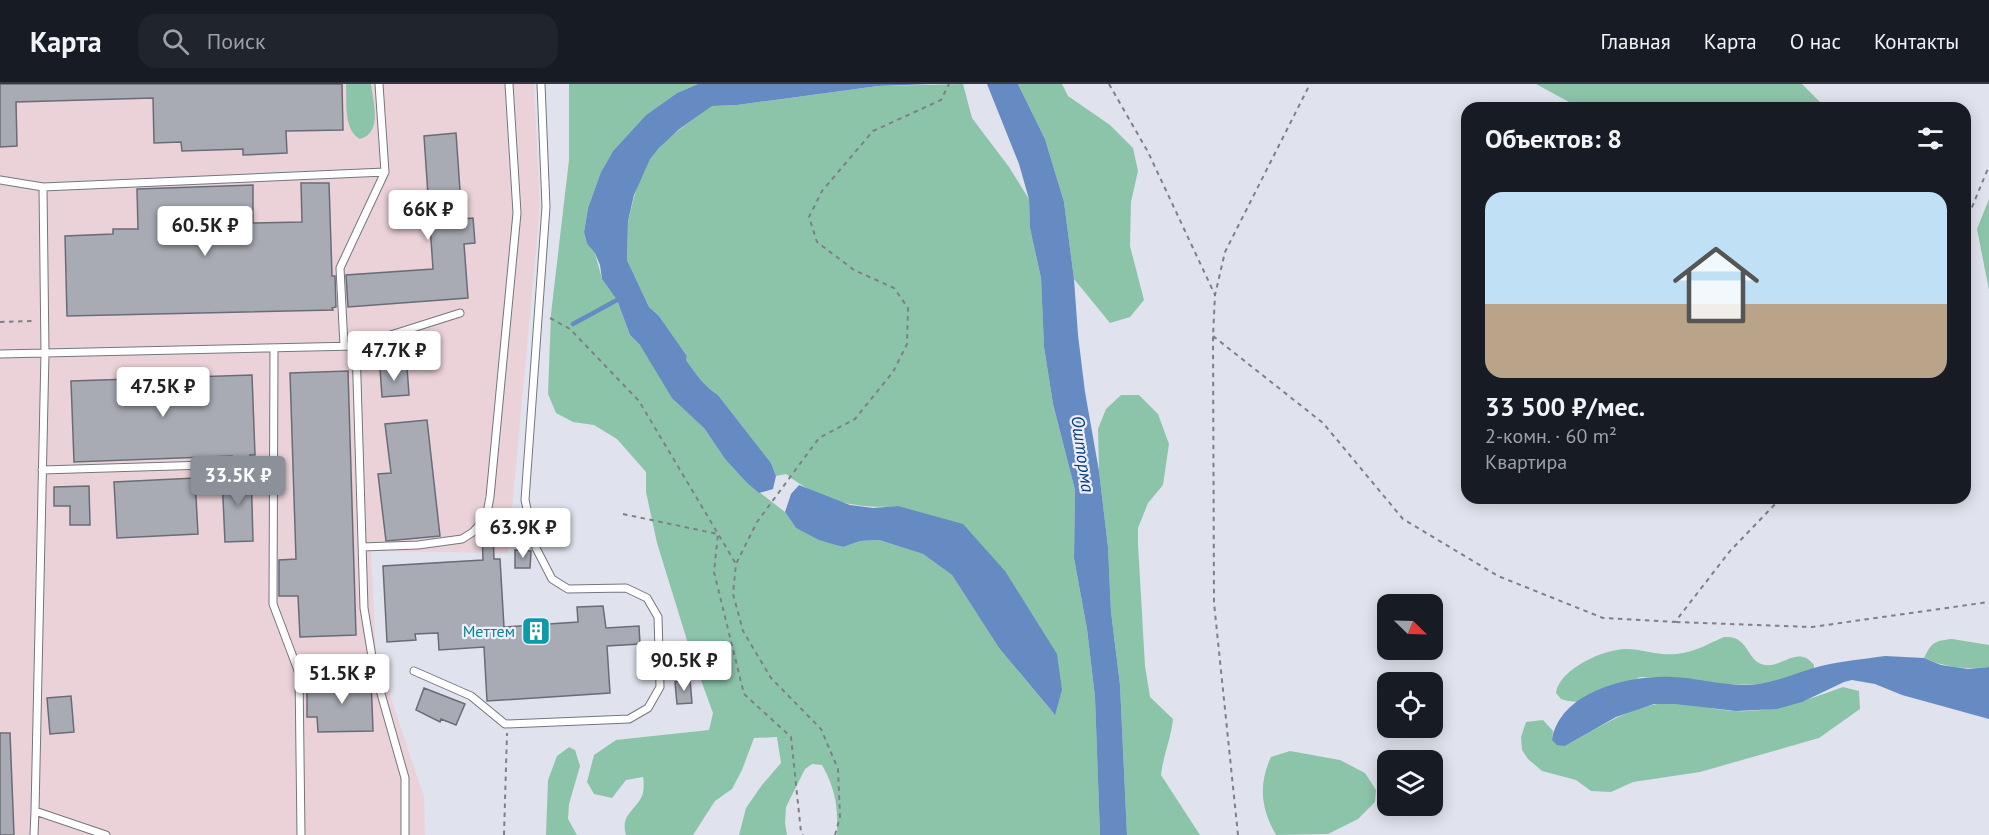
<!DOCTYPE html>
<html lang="ru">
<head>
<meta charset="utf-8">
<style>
  body { margin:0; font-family:"PT Sans",sans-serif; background:#20242c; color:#f1f3f6; height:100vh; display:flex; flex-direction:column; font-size:22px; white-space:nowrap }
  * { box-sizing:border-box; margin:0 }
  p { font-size:20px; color:#9ea1a6 }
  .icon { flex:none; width:33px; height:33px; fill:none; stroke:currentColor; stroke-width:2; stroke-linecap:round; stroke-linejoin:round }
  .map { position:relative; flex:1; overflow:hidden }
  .sheet { position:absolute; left:1461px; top:18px; width:510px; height:402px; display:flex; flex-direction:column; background:#171b24; border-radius:18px; box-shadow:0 3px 15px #0003 }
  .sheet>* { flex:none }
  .needle { width:39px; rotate:113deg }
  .tools { position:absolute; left:1377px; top:510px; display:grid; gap:12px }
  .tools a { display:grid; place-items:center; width:66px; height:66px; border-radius:12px; background:#171b24; box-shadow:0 3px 15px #0003; font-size:30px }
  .price { position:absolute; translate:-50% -51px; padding:0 14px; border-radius:6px; background:#fff; color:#222; font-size:20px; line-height:39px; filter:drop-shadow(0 2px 3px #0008) }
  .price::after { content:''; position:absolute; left:50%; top:36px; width:18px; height:14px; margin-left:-9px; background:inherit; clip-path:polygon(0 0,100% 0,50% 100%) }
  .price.selected { background:#8c9099; color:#fff }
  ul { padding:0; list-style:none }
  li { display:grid; align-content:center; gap:12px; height:318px; padding:0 24px }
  li span { display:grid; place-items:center; height:186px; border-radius:18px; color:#555 }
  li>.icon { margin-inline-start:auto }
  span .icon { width:108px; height:108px; fill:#fffc; stroke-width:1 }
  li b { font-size:26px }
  h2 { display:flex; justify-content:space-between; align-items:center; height:72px; padding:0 24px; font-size:26px }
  header { display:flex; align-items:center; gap:36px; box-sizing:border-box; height:84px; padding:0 30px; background:#171b24; border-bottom:2px solid #363941 }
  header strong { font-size:28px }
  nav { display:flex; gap:33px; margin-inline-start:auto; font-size:21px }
  .search { width:420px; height:54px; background:#20242c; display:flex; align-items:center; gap:15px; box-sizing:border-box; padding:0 21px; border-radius:18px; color:#9ea1a6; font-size:22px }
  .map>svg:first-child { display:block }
  .industrial { fill:#ebd2d9 }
  .green { fill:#8cc4aa }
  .water { fill:#658bc2 }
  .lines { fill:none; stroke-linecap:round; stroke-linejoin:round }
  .stream { stroke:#658bc2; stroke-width:4.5 }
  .building { fill:#a8abb4; stroke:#6a6c75; stroke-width:1.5 }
  .service-casing { stroke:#74767f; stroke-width:9 }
  .path { stroke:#7e8087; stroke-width:2; stroke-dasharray:4.5 4.5; stroke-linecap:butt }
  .service { stroke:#fff; stroke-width:7 }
  .labels { text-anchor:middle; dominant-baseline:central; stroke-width:4.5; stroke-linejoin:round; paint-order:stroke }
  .culture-label { font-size:16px; fill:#0d838f; stroke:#edf0fa; text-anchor:end }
  .water-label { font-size:18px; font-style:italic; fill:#083c7e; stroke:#edf0fa }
</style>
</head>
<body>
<header>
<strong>Карта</strong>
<div class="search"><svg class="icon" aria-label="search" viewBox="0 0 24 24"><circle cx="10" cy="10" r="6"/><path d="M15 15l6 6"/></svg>Поиск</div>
<nav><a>Главная</a><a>Карта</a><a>О нас</a><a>Контакты</a></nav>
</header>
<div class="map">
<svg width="1989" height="751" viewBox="0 0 1989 751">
  <rect width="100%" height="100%" fill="#e0e3ed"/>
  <path class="industrial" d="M0,0h534l6,123 -32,346 -137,-2 5,103 48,143 1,38h-425z"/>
  <path class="green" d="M346,0h25c2,18 12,49 -11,55 -17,-9 -13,-38 -14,-55z
    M569,0h129l-21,9 -31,22 -33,36 -12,21 -13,36 -4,24 3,12 8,9 7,26 15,21 13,35 10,10 51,70 13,13 21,31 21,23 39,30 11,16 46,19 18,-6 19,-1 44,14 29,21 47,73 55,66 8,-24 -164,-184c-41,4 -80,-6 -112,-32l-10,2 -5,-13 -53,-68c-14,-9 -22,-21 -32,-35l1,-4 -28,-40 -10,-9 -22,-47 1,-39 10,-39 12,-24 18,-20 43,-32 26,-1 141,-19 85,-2 9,34 37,49 20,32 1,29 11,50 3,69 9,57 22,86 -1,68 13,71 8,68 5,138h-263c1,-28 -1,-45 -15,-70l-10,-1 -7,5 -19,38 -1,16 2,12h-48l7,-27 16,-23 19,-22 -4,-26 -23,1 -12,32 -10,19 -17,12 -22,34h-67c-6,-20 9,-24 16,-39 2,-5 2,-14 1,-19l-17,3 -14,18 -18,-4 -7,-12 7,-27 22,-15 93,-10 4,-17 -23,-63 -33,-107 -11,-51v-20l-29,-33 -23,-14 -21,-3 -17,-9 -8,-19 3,-80 18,-154z
    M1018,0h44l6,12 42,29 23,23 5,23 -7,31 -1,44 14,54 -14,17 -20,6 -36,-44 -10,-77 -19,-63z
    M1536,0h266l24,24h-246z
    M1989,115v91l-12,-61z
    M1121,311h18l19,19 11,30 -6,41 -15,18 -10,25v16l7,122 5,31 23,22c-2,20 -10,37 -12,56l39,60h-73l-7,-150 -9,-73 -3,-65 -9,-76 -1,-42 8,-20z
    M1724,553c26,-2 22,25 41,28 19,2 33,-20 49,0v4l-12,15 -113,1 -15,-8h-34l-52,26 -20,-2 -7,-2 -5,-6c3,-24 48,-44 70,-44 17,0 33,7 50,5 20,-2 31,-10 48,-17z
    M1952,555l37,6v22c-24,3 -44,0 -65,-9 8,-16 10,-17 28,-19z
    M1843,603l16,4 1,18 -41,29 -119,34 -67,10 -22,10 -20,-1 -15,-11 -34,-9 -14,-12 -6,-9 -1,-13 5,-15 17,-2 10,11 -1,9 13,6c28,-15 56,-34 87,-41 25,-6 58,5 83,6 39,2 72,-11 108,-24z
    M569,663l6,3 5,16 -11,38 -1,15 9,16h-31l2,-55 9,-24z
    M1290,667l50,9 25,13 11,17 -1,12 -17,17 -30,15 -52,1c-15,-26 -18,-50 -5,-78z"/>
  <path class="water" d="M698,0h233l-53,2 -141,19 -25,1 -34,24 -19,18 -9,11 -16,36 -6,26 -1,39 22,47 10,9 28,40 -1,4c10,14 18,26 32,35l53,68 5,13 -3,13 -14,4 -13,-11 -21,-23 -21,-31 -32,-30 -32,-53 -10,-10 -13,-35 -15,-21 -2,-14 -5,-12 -8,-9 -3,-12 4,-24 13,-36 12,-21 33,-36 31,-22z
    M987,0h31l27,55 19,63 10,77 4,56 7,57 14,79 9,76 3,65 9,73 7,150h-27l-5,-138 -8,-68 -13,-71 1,-68 -22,-86 -9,-57 -3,-69 -11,-50 -1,-29 -10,-35z
    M799,401l51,20 23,3 25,-2 65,18 42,47 52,83 5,36 -7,25 -56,-67 -47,-73 -29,-21 -44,-14 -19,1 -17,6 -24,-7 -23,-12 -11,-16 6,-18z
    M1885,572l39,2 17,7 27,4 21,-2v52l-87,-24 -27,-11 -23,-4 -8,2 -42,20 -25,7 -41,2 -61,-7h-21l-38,13 -51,29 -8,-1 -5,-5c8,-49 78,-65 120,-63 29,1 58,11 87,7 21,-3 42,-13 62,-18 21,-5 43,-7 64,-10z"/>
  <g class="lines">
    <path class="stream" d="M573,240l44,-24"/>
  </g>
  <path class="building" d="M0,0h342l1,46 -57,1 1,22 -44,2v-6l-61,2 -1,-9 -27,1 -1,-45 -137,4 1,44 -17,1z
    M456,49l6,86 11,-1 2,25 -11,1 4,54 -120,9 -2,-32 87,-6 -9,-133z
    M301,99h28l3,93h3l1,31 -4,1 1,2 -266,6 -2,-80 48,-2v-5h25l-1,-40 116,-4v38l49,-1z
    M407,283l2,28 -27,2 -2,-28z
    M348,287l8,264 -56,2 -2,-41h-19v-36l17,-1 -6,-186z
    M252,291l3,80h-5l1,3 -19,1v-3l-158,6 -3,-81z
    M427,336l13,116 -54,5 -8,-67 13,-1 -6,-49z
    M251,385l2,72 -28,1 -3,-65h11l-1,-7z
    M195,394l3,56 -81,4 -3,-56z
    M89,402l1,39h-20v-19h-16v-19z
    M482,446h11l1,29h6l4,68 74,-5 -1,-15 26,-1 3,22 33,-2 1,18 -33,2 3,47 -123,8 -3,-54 -45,3 -1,-17 -23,1 1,6 -29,2 -4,-76 100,-6z
    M515,466l16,1 -1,17h-15z
    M371,594l2,53 -55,1 -1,-15h-10v-25h9v-12z
    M690,596l2,23 -15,1 -2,-22z
    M424,604l41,16 -9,21 -15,-6 -1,3 -24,-12z
    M71,612l3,36 -24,2 -3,-36z
    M0,649h10l4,102h-14z"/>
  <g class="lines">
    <g class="service-casing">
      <path id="service" d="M0,96l43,7 342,-15
        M43,103l2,166 -10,458 71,24
        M344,262l-4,-78 45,-96 -6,-88
        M356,262l8,262 10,61
        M274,264l-1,256 26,69 2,162
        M0,270l356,-8 104,-33
        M42,386l232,-7
        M362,463l56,-2 44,-6 11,-7 8,-9 6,-10 3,-16 27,-284 -8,-129
        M414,587l57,25 34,28 124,-5 19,-11 12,-21 -2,-70 -11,-19 -21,-10 -58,1 -16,-10 -16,-31 -11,-48 21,-293 -5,-123
        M299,589l75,-4 31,109v57
        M34,751l1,-24"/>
    </g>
    <path class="path" d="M1109,0l39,68 67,143
      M1965,140l24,-58
      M550,234l20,11 69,72 97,163
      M0,238l33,-1
      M1213,252l110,87 80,96 95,57 105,42 72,4 55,-71 51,-53
      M623,430l95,20 -4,38 30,122 47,43 10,95 2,3
      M1676,538l136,5 177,-25
      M504,751l3,-102
      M835,751l5,-18 -2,-48 -17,-40 -50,-51 -28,-47 -10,-37 3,-30 21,-42 62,-84 36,-19 38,-47 14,-28 1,-36 -14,-20 -40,-18 -37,-28 -8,-25 13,-26 51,-60 68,-31 8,-16
      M1238,751l-24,-232 -1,-267 2,-41 10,-43 85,-168"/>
    <use href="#service" class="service"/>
  </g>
  <defs>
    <g id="building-square" transform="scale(1.5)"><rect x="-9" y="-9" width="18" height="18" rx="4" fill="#0f9aa8" stroke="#edf0fa"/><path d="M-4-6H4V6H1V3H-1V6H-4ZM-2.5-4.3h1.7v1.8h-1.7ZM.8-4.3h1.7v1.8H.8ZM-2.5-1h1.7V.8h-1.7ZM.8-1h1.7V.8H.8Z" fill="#fff"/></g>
  </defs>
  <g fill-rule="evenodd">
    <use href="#building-square" x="536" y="547"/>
  </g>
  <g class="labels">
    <g class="culture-label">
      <text x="515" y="547">Меттем</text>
    </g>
    <g class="water-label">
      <text transform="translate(1083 370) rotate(82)">Ошторма</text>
    </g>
  </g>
</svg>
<div class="tools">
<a><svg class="needle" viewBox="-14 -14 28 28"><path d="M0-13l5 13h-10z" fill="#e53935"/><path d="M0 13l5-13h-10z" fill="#9ea1a6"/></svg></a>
<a><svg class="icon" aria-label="locate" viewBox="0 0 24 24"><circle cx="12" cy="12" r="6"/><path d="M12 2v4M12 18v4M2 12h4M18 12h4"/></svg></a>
<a><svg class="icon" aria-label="layers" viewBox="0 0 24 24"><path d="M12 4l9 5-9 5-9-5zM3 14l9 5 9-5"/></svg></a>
</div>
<b class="price" style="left:428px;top:157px">66K ₽</b>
<b class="price" style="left:205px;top:173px">60.5K ₽</b>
<b class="price" style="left:394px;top:298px">47.7K ₽</b>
<b class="price" style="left:163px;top:334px">47.5K ₽</b>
<b class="price selected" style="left:238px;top:423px">33.5K ₽</b>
<b class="price" style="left:523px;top:475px">63.9K ₽</b>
<b class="price" style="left:684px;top:608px">90.5K ₽</b>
<b class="price" style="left:342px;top:621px">51.5K ₽</b>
<section class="sheet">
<h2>Объектов: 8<svg class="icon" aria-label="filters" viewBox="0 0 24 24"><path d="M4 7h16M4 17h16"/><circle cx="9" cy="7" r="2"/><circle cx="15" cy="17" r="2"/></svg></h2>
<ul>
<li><span style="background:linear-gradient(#bfe0f5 60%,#b9a48a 0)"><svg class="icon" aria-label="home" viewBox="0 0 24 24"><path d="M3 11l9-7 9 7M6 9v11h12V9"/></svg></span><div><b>33 500 ₽/мес.</b><p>2-комн. · 60 m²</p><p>Квартира</p></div></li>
</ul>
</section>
</div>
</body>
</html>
